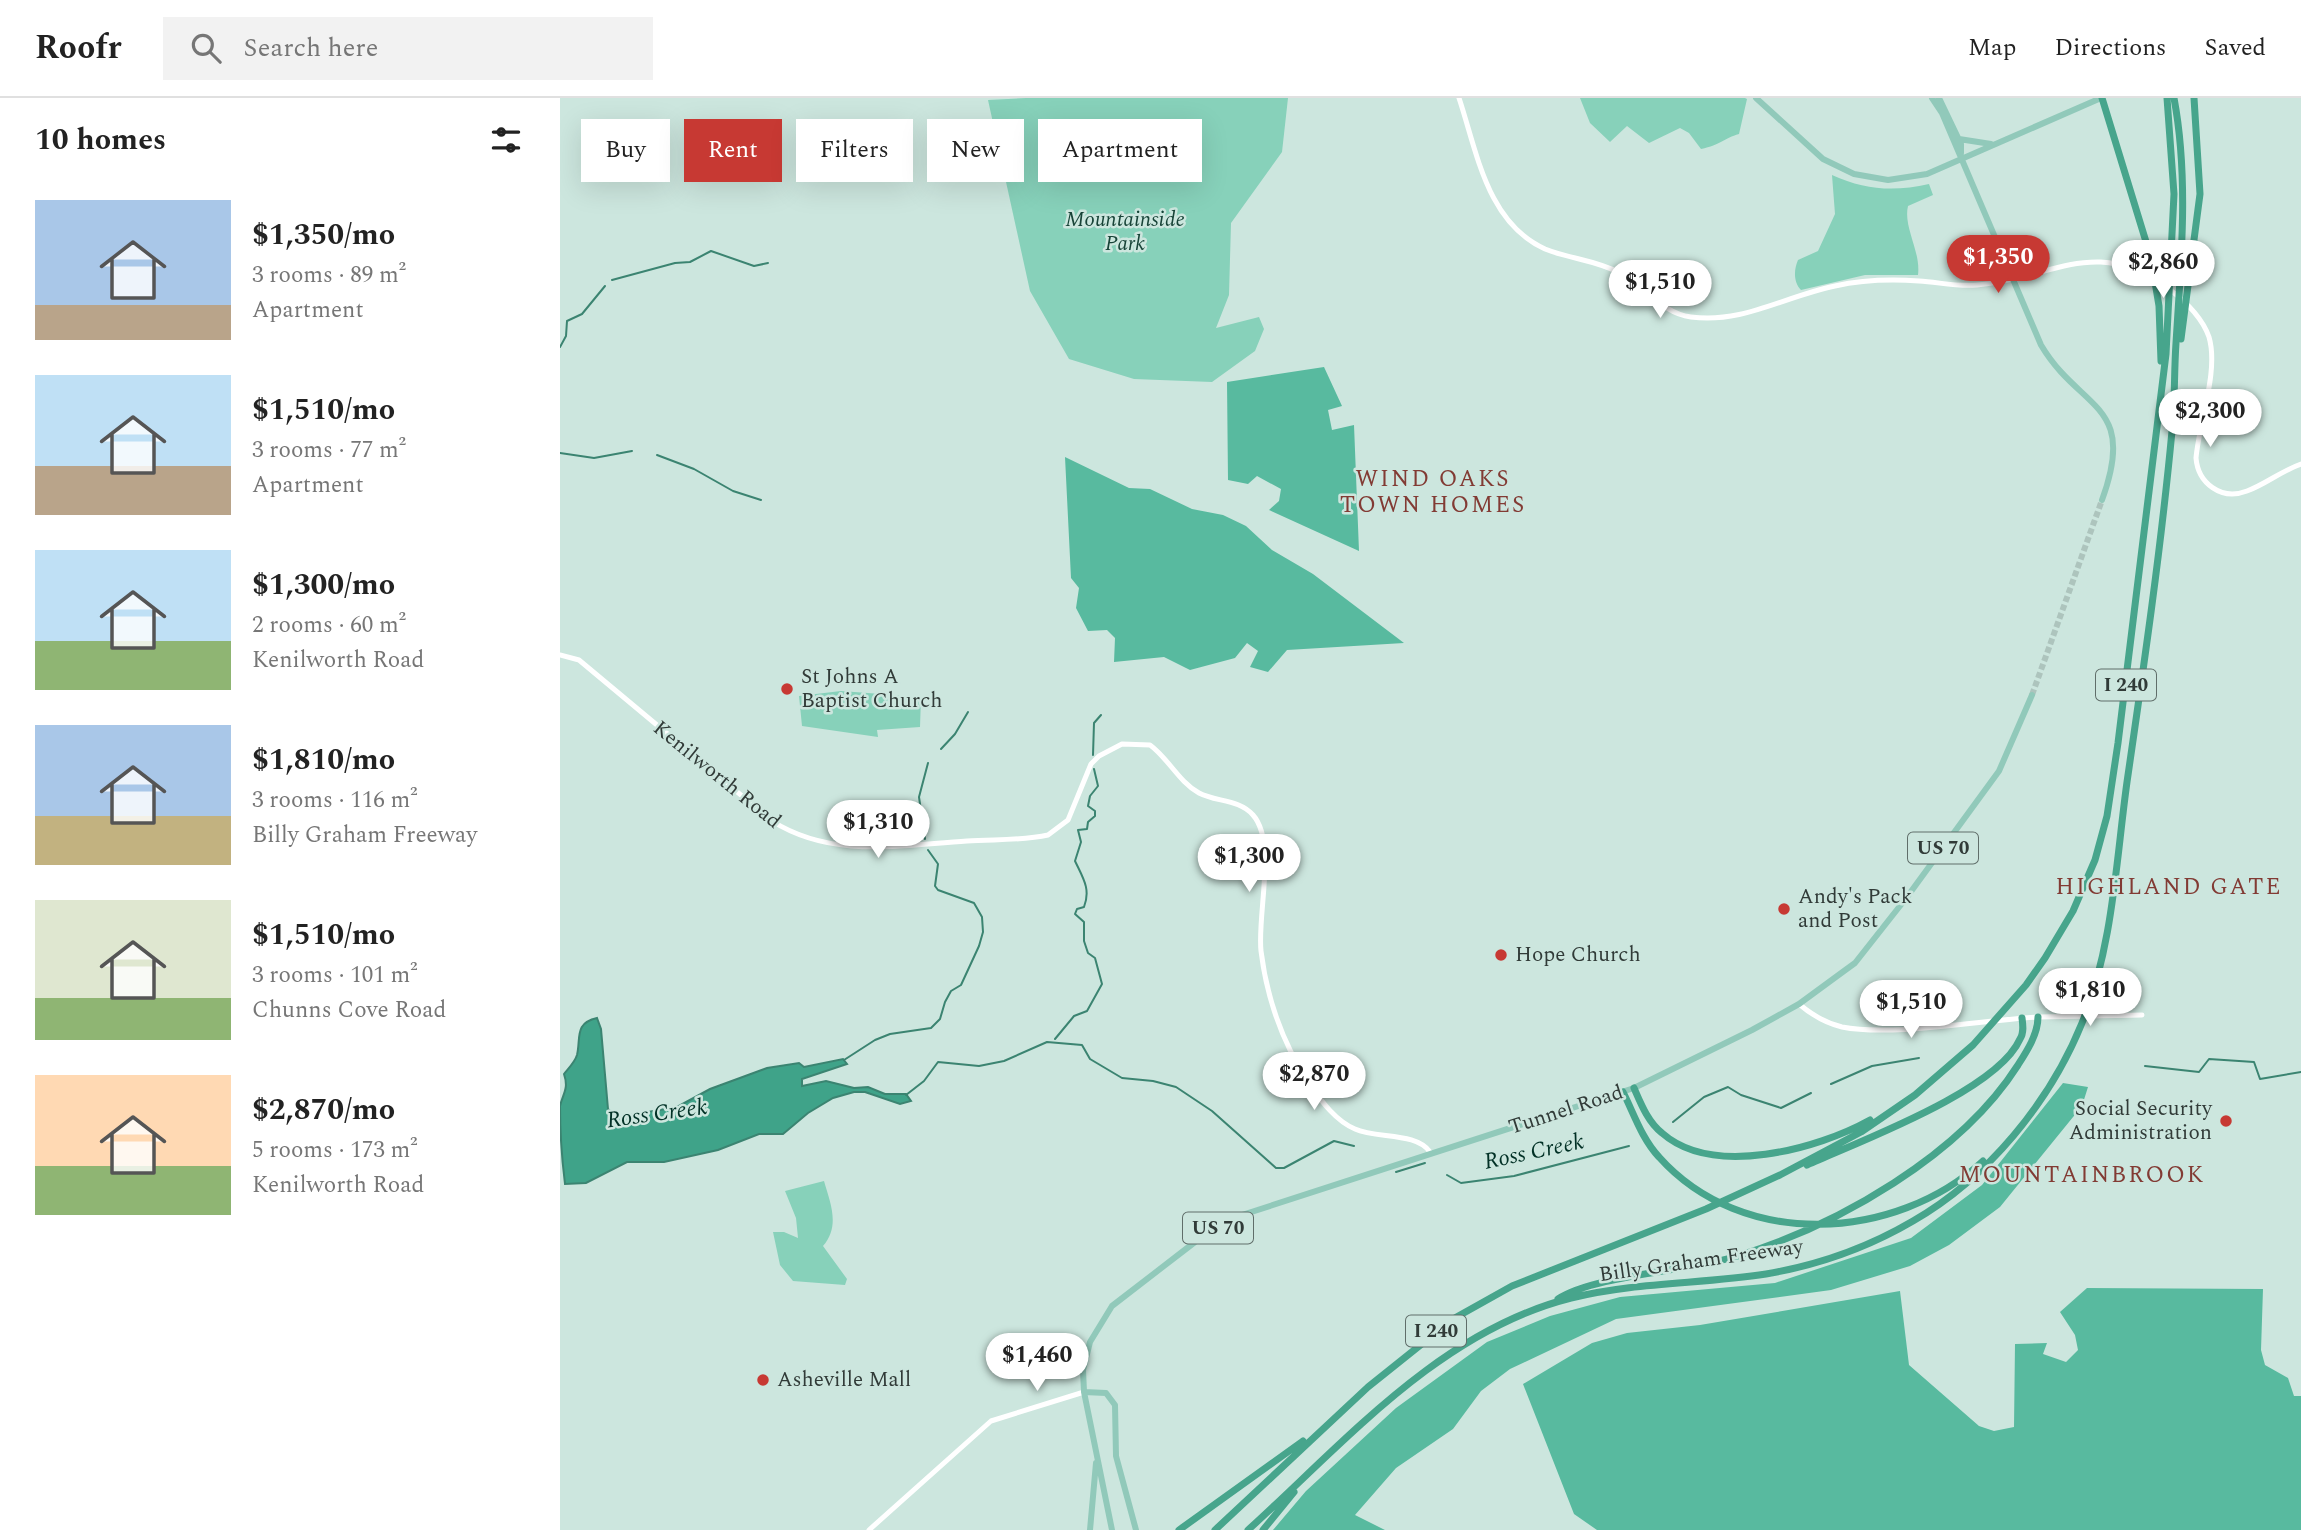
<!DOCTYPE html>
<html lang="en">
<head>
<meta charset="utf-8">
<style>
  body { margin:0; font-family:Spectral,serif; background:#f2f2f2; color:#222; height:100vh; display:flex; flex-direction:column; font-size:26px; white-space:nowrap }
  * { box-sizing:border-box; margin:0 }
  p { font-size:23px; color:#767676 }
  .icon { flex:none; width:38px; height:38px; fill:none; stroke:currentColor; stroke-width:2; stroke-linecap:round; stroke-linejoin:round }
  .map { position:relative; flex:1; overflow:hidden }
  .panel { display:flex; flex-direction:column; background:#fff; width:560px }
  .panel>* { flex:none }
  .guide { position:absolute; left:21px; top:21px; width:665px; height:63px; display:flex; gap:14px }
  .price { position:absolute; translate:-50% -60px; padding:0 16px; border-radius:24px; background:#fff; color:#222; font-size:23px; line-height:46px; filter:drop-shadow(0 2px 4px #0008) }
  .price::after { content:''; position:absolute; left:50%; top:42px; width:21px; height:16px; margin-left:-10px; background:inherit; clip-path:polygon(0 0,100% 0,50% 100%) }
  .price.current { background:#c73933; color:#fff }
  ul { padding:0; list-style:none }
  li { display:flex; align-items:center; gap:21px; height:175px; padding:0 35px }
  li span { display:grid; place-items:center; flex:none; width:196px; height:140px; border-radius:0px; color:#555 }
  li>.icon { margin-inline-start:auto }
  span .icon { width:84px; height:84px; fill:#fffc; stroke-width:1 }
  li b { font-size:30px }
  h2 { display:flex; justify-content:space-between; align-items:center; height:84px; padding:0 35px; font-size:30px }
  .pill { padding:0 24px; border-radius:0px; background:#fff; box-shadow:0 7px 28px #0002; font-size:24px; line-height:63px }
  .pill.current { background:#c73933; color:#fff }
  header { display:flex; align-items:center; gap:42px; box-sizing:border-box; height:98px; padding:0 35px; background:#fff; border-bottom:2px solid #e0e0e0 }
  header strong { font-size:33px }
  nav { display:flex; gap:38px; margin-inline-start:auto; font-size:24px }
  .search { width:490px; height:63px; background:#f2f2f2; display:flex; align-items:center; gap:18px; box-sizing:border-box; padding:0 24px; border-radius:0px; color:#767676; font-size:26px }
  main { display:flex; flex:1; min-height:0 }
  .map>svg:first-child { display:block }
  .green { fill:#87d1ba }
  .forest { fill:#58ba9f }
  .water { fill:#3fa389; stroke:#3b8471; stroke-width:2 }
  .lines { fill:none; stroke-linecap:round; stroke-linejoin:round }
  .stream { stroke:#3b8471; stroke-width:2 }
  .primary-tunnel { stroke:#adc4bd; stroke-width:6; stroke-dasharray:6 3; stroke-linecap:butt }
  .tertiary { stroke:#fff; stroke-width:5 }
  .secondary { stroke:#fff; stroke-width:5 }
  .primary { stroke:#91c9ba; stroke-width:6 }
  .motorway { stroke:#47a58c; stroke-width:7 }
  .poi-dot { fill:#c73933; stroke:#cce6de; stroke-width:2.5 }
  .labels { text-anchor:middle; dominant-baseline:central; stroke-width:5; stroke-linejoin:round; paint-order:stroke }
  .shield { fill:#cce6de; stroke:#606e6a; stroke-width:2 }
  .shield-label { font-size:19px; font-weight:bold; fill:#313b38 }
  .park-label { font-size:21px; font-style:italic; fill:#184438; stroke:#cce6de }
  .poi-label { font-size:21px; fill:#313b38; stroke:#cce6de; text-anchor:start }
  .street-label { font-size:21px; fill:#313b38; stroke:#cce6de }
  .neighbourhood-label { font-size:23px; letter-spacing:2px; fill:#823b34; stroke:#cce6de }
  .water-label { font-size:23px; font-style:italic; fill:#023126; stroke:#cce6de }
</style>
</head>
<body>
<header>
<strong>Roofr</strong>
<div class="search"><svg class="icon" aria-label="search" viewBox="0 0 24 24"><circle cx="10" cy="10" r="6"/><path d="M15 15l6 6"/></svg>Search here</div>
<nav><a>Map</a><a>Directions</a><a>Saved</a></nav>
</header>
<main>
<section class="panel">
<h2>10 homes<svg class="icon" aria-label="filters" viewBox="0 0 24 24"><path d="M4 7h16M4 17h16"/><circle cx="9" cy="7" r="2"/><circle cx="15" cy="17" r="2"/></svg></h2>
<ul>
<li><span style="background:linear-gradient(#a9c7e8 75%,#b9a48a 0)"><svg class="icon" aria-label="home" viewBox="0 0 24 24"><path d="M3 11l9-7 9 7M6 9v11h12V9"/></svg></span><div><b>$1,350/mo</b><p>3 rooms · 89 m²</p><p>Apartment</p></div></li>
<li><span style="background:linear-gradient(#bfe0f5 65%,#b9a48a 0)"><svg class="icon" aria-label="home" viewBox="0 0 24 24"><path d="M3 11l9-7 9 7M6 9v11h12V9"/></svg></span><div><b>$1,510/mo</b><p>3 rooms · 77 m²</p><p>Apartment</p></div></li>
<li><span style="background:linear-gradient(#bfe0f5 65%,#8fb573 0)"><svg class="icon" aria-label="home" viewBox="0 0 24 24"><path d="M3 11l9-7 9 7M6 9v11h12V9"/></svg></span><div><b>$1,300/mo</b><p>2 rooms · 60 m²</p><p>Kenilworth Road</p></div></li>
<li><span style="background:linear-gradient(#a9c7e8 65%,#c2b280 0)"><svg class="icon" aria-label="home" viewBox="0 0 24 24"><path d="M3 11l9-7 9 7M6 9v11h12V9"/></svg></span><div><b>$1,810/mo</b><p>3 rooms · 116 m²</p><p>Billy Graham Freeway</p></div></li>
<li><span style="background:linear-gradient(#dfe7d0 70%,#8fb573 0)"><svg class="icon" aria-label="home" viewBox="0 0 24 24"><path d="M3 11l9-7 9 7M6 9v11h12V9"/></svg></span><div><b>$1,510/mo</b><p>3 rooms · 101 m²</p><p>Chunns Cove Road</p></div></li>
<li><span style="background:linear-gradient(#ffd9b3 65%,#8fb573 0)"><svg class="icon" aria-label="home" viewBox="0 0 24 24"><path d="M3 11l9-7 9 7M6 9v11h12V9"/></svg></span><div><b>$2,870/mo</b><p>5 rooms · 173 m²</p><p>Kenilworth Road</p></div></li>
</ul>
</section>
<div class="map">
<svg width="1741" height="1432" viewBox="0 0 1741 1432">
  <rect width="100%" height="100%" fill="#cce6de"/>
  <path class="green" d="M466,0h262l-6,54 -51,71 -2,72 -13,33 43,-11 5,12 -9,22 -43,31 -78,-3 -65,-20 -39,-68 -42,-191z
    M1020,0h165l2,1 -8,35c-15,4 -18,11 -38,15l-12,-16 -9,-5 -31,15 -22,-17 -17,16 -20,-19z
    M1272,77c33,15 62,17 97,9l4,11 -25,11c-5,21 13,45 10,69h-53l-64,15c-8,-8 -7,-21 -3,-30l20,-9 17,-37z
    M281,593l80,6 -1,30 -43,3 1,7 -76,-11 -3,-30z
    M264,1083c7,24 16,45 -1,65l24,33 -2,6 -52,-4 -13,-16 -7,-33h11l14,6 -2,-20 -11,-27z"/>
  <path class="forest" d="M764,269l18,39 -14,4 4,20 22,-5 5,126 -90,-41 10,-9 2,-12 -24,-13 -9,8 -20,-4 -1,-98z
    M505,359l64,31 21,1 42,20 31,6 23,11 26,24 41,24 91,69 -117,7 -19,22 -18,-5 8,-16 -11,-8 -12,15 -45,12 -26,-13 -50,5 1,-24 -8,-8 -19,1 -12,-23 3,-20 -8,-10z
    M1503,985l25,4 -6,19 -82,101 -51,38 -39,21 -79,24 -215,29 -106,50 -29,22 -28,38 -57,39 -41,47 30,15h-112l33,-39 90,-83 91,-66 63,-26 70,-19 155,-14 136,-45 71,-53z
    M1527,1190l176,1 -2,61 4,15 23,13 6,18h7v134h-704l-23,-16 -51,-130 69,-41 35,-10 73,-8 200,-34 9,74 70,61 15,5 20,-4 1,-83 32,-1 -4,11 23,8 12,-12 -3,-15 -15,-23z"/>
  <path class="water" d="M37,920l4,11 7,80 10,8 59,-10 33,-18 57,-21 32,-5 5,4 39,-8 4,5 -45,15v7l24,-5 28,7 14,-1 17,7h21l5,7 -11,3 -35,-12h-11l-21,6 -25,15 -25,21h-24l-41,16 -54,12h-37l-41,21 -21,1c-3,-24 -5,-54 -5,-78 3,-13 9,-17 4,-32 4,-5 11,-12 13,-19 4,-17 -3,-32 20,-37z"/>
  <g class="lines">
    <path class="stream" d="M52,182l63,-17 15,-1 21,-11 43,15 14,-3
      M0,249l6,-11 1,-15 15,-7 23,-28
      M0,355l34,5 38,-7
      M97,357l37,14 39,22 28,9
      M381,651l14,-15 13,-22
      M533,657l1,-32 7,-8
      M365,741l-6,-42 9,-34
      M495,941l19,-23 13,-5 15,-27 -7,-26 -7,-5 -4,-12v-19l-9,-8 2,-5 7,-2c7,-18 -1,-29 -9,-46l6,-19 -3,-12 9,-1 1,-7 7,-6v-5l-7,-5 2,-10 8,-10 -4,-17
      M284,962l31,-20 15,-6 41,-6 9,-9 5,-17 6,-11 10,-6 18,-39 4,-14 -1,-15 -8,-14 -36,-13 -3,-4 3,-22 -10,-14
      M1585,968l54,6 10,-13 45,3 6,17 41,-7
      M1271,986l41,-18 47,-8
      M346,997l18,-14 14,-19 41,4 25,-5 43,-19 35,3 8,14 32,19 31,3 23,6 36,24 64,57h8l50,-27 20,5
      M1113,1024l31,-25 24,-10 13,8 40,13 30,-15
      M836,1074l29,-9
      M887,1077l14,8 53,-7 115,-30"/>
    <path class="primary-tunnel" d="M1472,597l70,-195"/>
    <path class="tertiary" d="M0,557l19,5 193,161c60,38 128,24 195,20 26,-2 55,0 81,-6l20,-15 23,-56 8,-8 23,-12 28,1c18,13 29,37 49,48 17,9 40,6 54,22 24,27 4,100 8,136 6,49 22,93 49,134 12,17 26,36 45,44 22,10 61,3 75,23
      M1478,919l104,-2"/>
    <path class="secondary" d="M899,0c18,54 28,125 86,151 25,10 51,11 75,24 26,13 41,40 71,44 52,7 94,-21 144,-31 27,-6 55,-7 84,-5 19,1 38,6 58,4 75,-6 118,-51 192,4 16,12 33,28 40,48 10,34 -10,85 -13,121 2,25 25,43 51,33 19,-7 34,-20 54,-27
      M1239,906c13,11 26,19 43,23 50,10 141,-7 196,-10
      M309,1432l122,-109 93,-29"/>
    <path class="primary" d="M1196,0l67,61 31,15 34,6 39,-6 174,-76
      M1372,0l10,15 99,232c39,66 97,57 61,155
      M1379,0l22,46v9
      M1399,41l32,5
      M524,1294l22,1 9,12 1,51 20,74
      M530,1432l6,-67
      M552,1432l-28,-138 -1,-22 7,-28 22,-36 83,-64 47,-27 392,-127 118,-58 47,-26 45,-33 11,-8 52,-66 92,-126 33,-76"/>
    <path class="motorway" d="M1542,0l49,160 8,48 2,55
      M1621,241l19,-145 -6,-96
      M1074,990c7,16 14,34 28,45 51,45 156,16 208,-13
      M1063,994c11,22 19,47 36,65 83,93 236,85 324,4
      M1247,1067c53,-24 190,-74 213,-126 4,-6 3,-14 2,-21
      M998,1201c37,-24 132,-28 180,-43 100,-31 222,-100 280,-191 9,-14 20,-31 20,-48
      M619,1432l124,-89
      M655,1432l153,-143 85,-68 59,-33 194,-77 74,-34 81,-43 54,-37 58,-50 53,-60 19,-27 28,-47 22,-51 12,-44 11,-73 48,-389 8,-160 -7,-96
      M688,1432c97,-88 192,-199 323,-232 64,-16 131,-14 195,-24 53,-9 101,-26 147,-53 75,-43 137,-119 169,-198 31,-76 34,-162 45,-241 17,-117 34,-234 45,-351 3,-29 2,-59 4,-88 5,-81 13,-165 -2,-245
      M703,1432l31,-38"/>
  </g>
  <g class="poi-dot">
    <circle cx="227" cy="591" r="7"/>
    <circle cx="1224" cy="811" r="7"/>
    <circle cx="941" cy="857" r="7"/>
    <circle cx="1666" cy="1023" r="7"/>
    <circle cx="203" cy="1282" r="7"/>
  </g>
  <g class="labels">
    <g class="shield">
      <rect x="1536" y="571.5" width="60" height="31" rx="5"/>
      <rect x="1348" y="734.5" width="70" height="31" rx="5"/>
      <rect x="623" y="1114.5" width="70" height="31" rx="5"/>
      <rect x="846" y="1217.5" width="60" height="31" rx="5"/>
    </g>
    <g class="shield-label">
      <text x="1566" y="587">I 240</text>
      <text x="1383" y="750">US 70</text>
      <text x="658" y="1130">US 70</text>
      <text x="876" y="1233">I 240</text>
    </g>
    <g class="park-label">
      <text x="565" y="122">Mountainside<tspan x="565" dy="24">Park</tspan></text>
    </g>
    <g class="poi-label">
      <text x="241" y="579">St Johns A<tspan x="241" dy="24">Baptist Church</tspan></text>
      <text x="1238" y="799">Andy's Pack<tspan x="1238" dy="24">and Post</tspan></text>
      <text x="955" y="857">Hope Church</text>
      <text x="1652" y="1011" text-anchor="end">Social Security<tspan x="1652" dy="24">Administration</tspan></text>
      <text x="217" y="1282">Asheville Mall</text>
    </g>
    <g class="street-label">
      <text transform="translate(157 677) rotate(39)">Kenilworth Road</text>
      <text transform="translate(1006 1012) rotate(-18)">Tunnel Road</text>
      <text transform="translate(1141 1163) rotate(-8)">Billy Graham Freeway</text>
    </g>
    <g class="neighbourhood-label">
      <text x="873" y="381">WIND OAKS<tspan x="873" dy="26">TOWN HOMES</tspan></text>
      <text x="1609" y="789">HIGHLAND GATE</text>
      <text x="1522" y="1077">MOUNTAINBROOK</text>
    </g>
    <g class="water-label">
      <text transform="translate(97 1016) rotate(-8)">Ross Creek</text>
      <text transform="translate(974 1054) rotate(-12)">Ross Creek</text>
    </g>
  </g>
</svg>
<b class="price current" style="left:1438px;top:197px">$1,350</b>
<b class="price" style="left:1603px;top:202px">$2,860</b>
<b class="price" style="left:1100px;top:222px">$1,510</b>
<b class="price" style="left:1650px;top:351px">$2,300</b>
<b class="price" style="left:318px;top:762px">$1,310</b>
<b class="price" style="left:689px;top:796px">$1,300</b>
<b class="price" style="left:1530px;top:930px">$1,810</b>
<b class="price" style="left:1351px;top:942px">$1,510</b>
<b class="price" style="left:754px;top:1014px">$2,870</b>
<b class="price" style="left:477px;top:1295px">$1,460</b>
<div class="guide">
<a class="pill">Buy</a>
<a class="pill current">Rent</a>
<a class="pill">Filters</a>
<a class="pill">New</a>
<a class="pill">Apartment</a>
</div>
</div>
</main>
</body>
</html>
